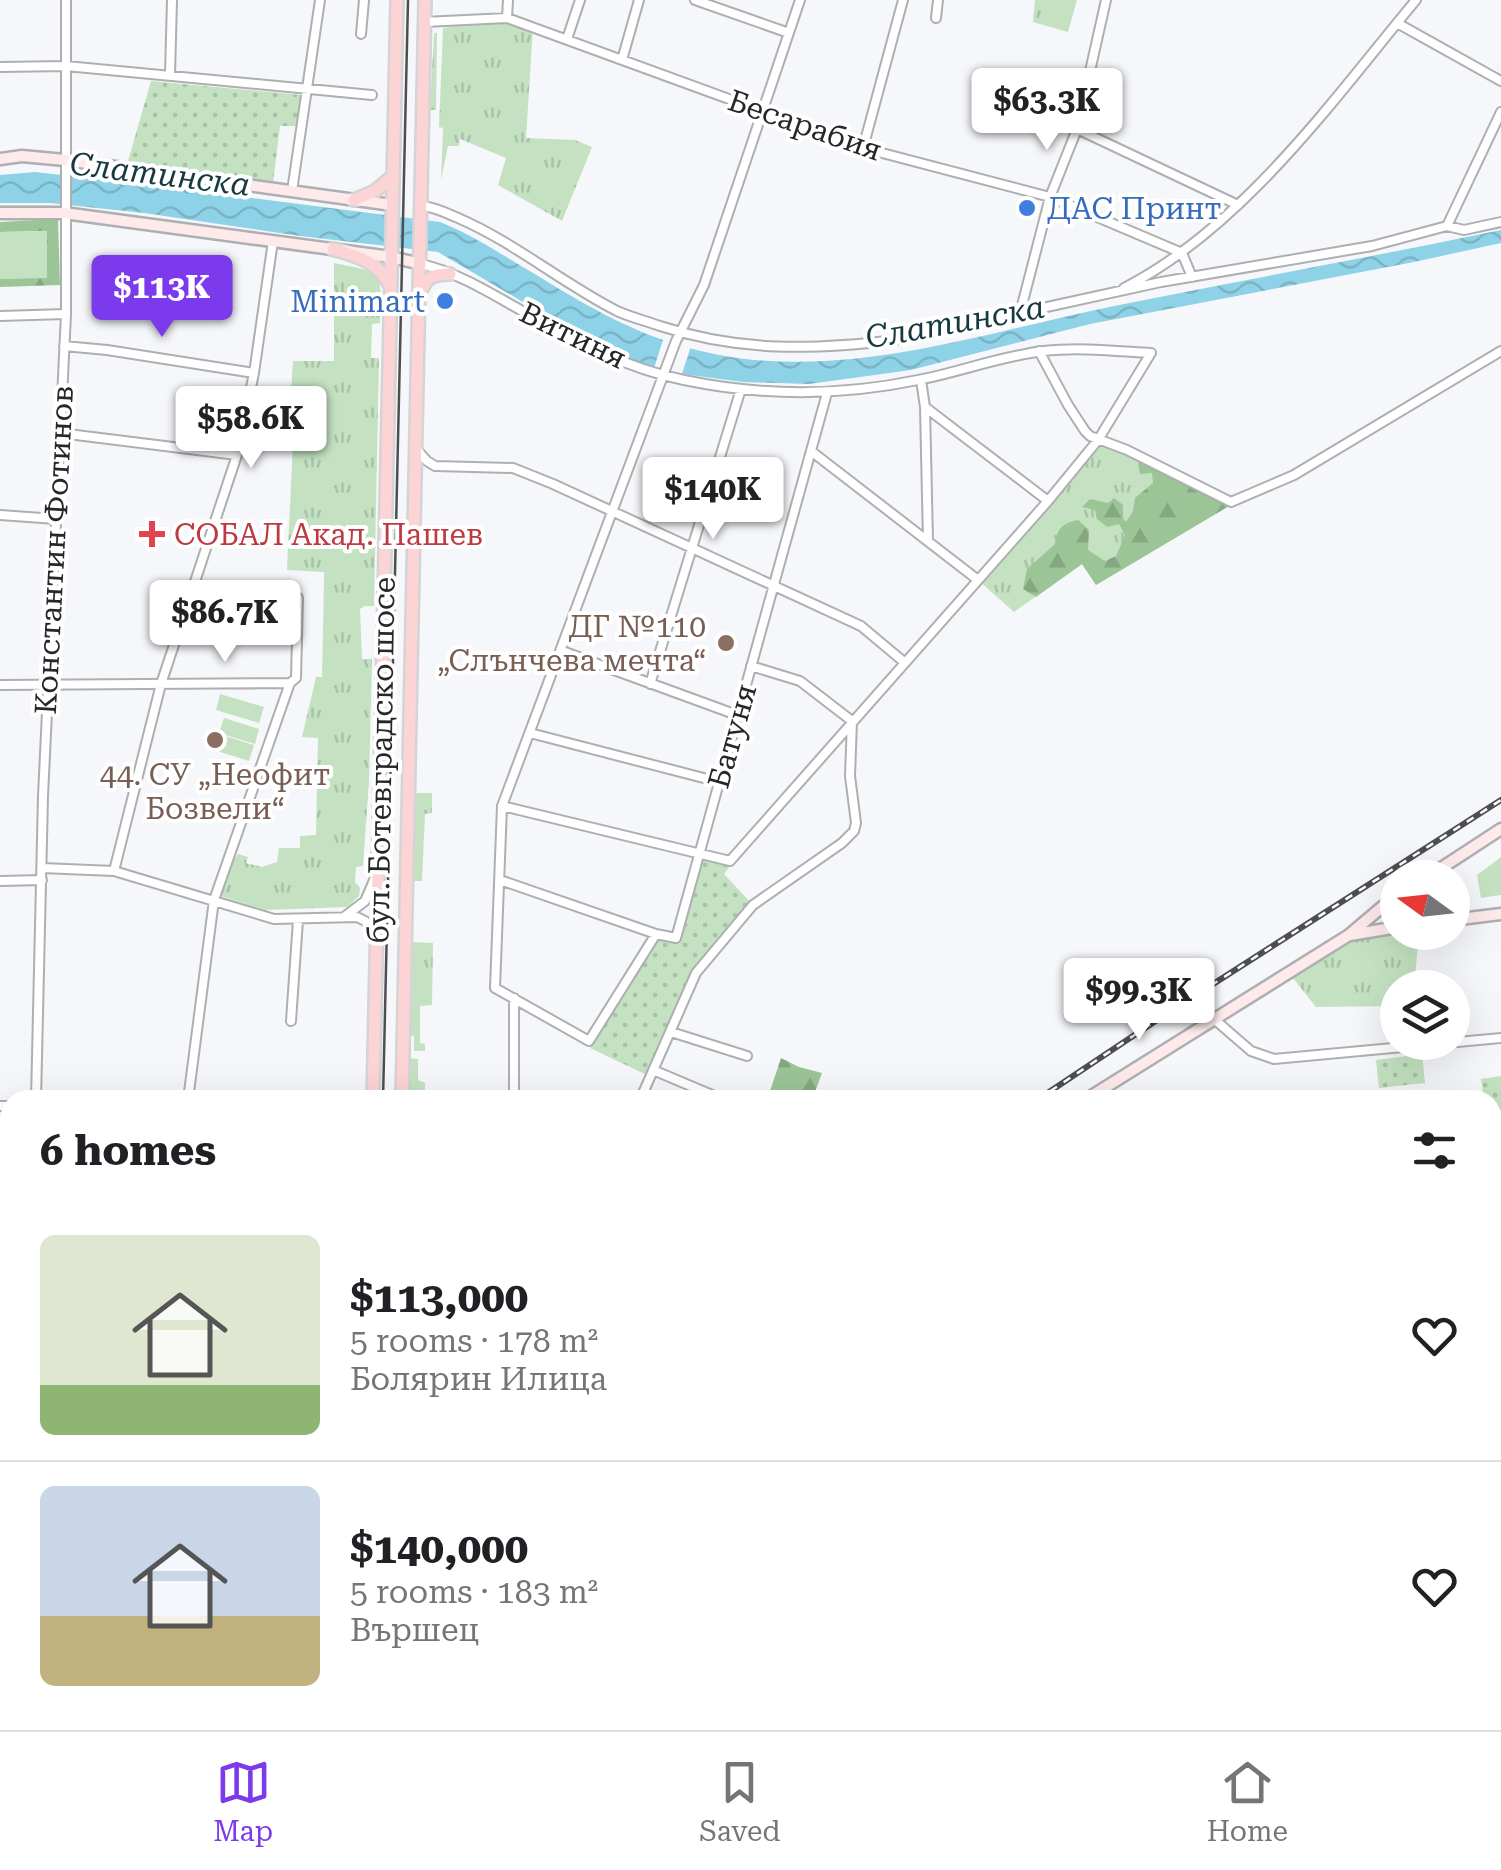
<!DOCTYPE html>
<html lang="en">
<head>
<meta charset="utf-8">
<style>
  body { margin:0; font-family:"Roboto Serif",serif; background:#f2f2f2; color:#202124; height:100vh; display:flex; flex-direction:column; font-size:38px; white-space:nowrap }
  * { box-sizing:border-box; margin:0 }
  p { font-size:32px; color:#757577 }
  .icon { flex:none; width:55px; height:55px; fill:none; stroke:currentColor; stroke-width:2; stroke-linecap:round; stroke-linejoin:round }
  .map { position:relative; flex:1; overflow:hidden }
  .side { position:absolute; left:0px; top:1090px; width:1502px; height:640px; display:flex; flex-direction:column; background:#fff; border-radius:30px 30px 0 0; box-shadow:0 10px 40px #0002 }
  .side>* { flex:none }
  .needle { width:65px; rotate:285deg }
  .tools { position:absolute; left:1380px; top:860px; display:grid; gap:20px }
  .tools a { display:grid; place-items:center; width:90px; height:90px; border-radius:50%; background:#fff; box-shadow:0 10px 40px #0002; font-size:50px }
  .price { position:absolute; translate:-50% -85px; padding:0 22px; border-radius:10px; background:#fff; color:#222; font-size:32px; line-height:65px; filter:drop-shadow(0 2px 5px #0008) }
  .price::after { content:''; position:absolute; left:50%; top:60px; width:30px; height:22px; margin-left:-15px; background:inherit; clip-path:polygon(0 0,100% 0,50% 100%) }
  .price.selected { background:#7c3aed; color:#fff }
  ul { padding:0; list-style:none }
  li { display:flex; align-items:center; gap:30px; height:250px; padding:0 40px }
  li+li { border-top:2px solid #e0e0e0 }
  li span { display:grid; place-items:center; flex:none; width:280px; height:200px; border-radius:15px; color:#555 }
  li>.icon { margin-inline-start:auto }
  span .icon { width:120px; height:120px; fill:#fffc; stroke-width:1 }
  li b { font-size:42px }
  h2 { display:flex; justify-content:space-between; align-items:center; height:120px; padding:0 40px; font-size:42px }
  .tab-bar { display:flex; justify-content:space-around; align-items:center; height:140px; border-top:2px solid #e0e0e0; background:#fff; font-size:28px; color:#757577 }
  .tab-bar a { display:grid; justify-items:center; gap:5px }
  .tab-bar .selected { color:#7c3aed }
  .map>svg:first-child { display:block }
  .grass { fill:url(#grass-tufts) }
  .forest { fill:url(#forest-firs) }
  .park { fill:url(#park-dots) }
  .pitch { fill:#c4e2c1 }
  .water { fill:url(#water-waves) }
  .pier { fill:#f6f7fa }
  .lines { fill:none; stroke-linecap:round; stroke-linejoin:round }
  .primary-tunnel { stroke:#cccdd0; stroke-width:11; stroke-dasharray:11 5.5; stroke-linecap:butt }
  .street-casing { stroke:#adafb1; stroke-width:12 }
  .secondary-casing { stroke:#adafb1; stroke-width:15 }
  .primary-casing { stroke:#d4d4d4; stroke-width:16 }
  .street { stroke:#fff; stroke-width:8 }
  .secondary { stroke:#feeaeb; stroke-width:10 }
  .primary { stroke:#fdd4d6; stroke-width:11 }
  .tram { stroke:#4d4e50; stroke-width:2.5 }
  .rail-casing { stroke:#4d4e50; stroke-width:6 }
  .rail { stroke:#fff; stroke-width:2.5; stroke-dasharray:8; stroke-linecap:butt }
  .primary-bridge-casing { stroke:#d4d4d4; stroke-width:16; stroke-linecap:butt }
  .primary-bridge { stroke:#fdd4d6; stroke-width:11 }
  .shop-dot { fill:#3f7fe0; stroke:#fff; stroke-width:4 }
  .health-dot { fill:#e0444e; stroke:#fff; stroke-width:4 }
  .education-dot { fill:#8d6e63; stroke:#fff; stroke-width:4 }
  .labels { text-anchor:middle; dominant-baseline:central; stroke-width:8; stroke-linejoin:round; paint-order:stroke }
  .street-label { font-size:30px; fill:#262728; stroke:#fff }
  .shop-label { font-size:30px; fill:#366cbe; stroke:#fff; text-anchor:start }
  .health-label { font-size:30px; fill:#be3a42; stroke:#fff; text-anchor:start }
  .education-label { font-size:30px; fill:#785e54; stroke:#fff; text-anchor:end }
  .water-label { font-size:32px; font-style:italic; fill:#173942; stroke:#fff }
</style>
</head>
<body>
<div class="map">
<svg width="1501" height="1730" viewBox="0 0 1501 1730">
  <defs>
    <pattern id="grass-tufts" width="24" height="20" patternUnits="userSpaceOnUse" patternTransform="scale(2.5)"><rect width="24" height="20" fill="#c4e2c1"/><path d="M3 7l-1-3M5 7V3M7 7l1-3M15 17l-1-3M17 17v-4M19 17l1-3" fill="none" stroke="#a8c2a6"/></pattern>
    <pattern id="forest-firs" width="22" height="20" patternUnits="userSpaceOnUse" patternTransform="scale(2.5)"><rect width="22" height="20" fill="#9bc497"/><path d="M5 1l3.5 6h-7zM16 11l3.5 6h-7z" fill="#85a882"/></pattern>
    <pattern id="park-dots" width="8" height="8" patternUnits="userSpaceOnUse" patternTransform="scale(2.5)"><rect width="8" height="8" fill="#c4e2c1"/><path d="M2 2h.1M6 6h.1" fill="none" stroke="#a8c2a6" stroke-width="1.8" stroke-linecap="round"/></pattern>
    <pattern id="water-waves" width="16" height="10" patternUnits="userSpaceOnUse" patternTransform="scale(2.5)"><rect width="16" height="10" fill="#8dd2e7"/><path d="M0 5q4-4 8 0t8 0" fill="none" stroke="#7ab4c6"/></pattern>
  </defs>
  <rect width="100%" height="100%" fill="#f6f7fa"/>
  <path class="grass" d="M1035,0h42l-9,32 -35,-10z
    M507,18l26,9 -7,111 49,2 17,7 -30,74 -64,-36 8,-27 -46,-19 -1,7h-11l-7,34 2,-52 -4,-1 4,-99z
    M434,33h3l-1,77h-6z
    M334,263c52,10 47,8 46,60l-8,1 -1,34h8l-5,248h-9l-5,3 2,50h10l-3,122 -6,85 -7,1 -1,15 5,6 -1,8 -12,11 -82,3 -44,-14 11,-34 6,-8 10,3 -2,6 16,4 15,-5 2,-14h21v-12l16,-1 2,-97 -16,-1 14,-60h6l2,-98v-7l-37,-2 7,-148 -4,-14 3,-47h41z
    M1098,440l133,62 -2,4 -133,79 -14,-21 -68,48 -36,-32z
    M416,793h16v20l-7,1 -3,67h-10z
    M1397,927l1,5 21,1 -5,54 -16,1 -1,18 -81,1 -28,-35 61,-37z
    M411,942l22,1 -1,62 -12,1v37l5,1v7h-11v-15l-4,-1z
    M409,1058l9,1v21l7,3v17h-17z
    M1493,1317l8,4v51l-7,1z
    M390,1720h44l7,10h-57z"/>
  <path class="forest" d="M58,219l2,66 -60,2v-8l47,-2 -1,-46 -46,1v-10z
    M1141,460l88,46 -133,79 -14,-21 -46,33 -13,-8 4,-20 28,-25c2,-16 8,-21 23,-24l11,10 -1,20 17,11 11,-5 9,-21 -6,-11 -12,3 -10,-8 -2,-9 -13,-3 8,-8 18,4 6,-5 9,7v13l3,4 7,-11 2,-13 18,-15 -1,-10 -12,1 -2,-11z
    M781,1058l18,9 23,6 -10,27h-45z"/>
  <path class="park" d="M151,81l151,14 -6,31h-16l-7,57 -145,-22z
    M699,859l31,7 -6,8 29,31 -57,68 -45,104 -61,-29 69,-109 17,4z
    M1422,1054l3,29 -46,5 -3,-28z
    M1501,1076v144l-8,2 -1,-122h-8l-3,-21z"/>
  <path class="pitch" d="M47,231v47l-47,1v-47z
    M220,694l44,13 -5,16 -43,-13z
    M224,718l35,11 -4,15 -36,-11z
    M219,734l35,11 -5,16 -35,-11z
    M1501,857v38l-20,3 -4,-23z"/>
  <path class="water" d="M35,172l114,13 291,37c33,13 62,33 93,51 49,30 99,60 156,75 142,39 287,-14 425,-42 129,-26 258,-49 387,-76v13l-87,19 -324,62 -179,46 -102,14 -66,-2 -61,-8 -47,-13 -41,-17 -156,-92 -138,-16 -156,-23 -94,-10h-50v-28z"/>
  <path class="pier" d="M664,337l27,9 -10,31 -27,-9z"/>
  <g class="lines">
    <path class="primary-tunnel" d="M494,1720l4,10"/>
    <g class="street-casing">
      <path id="street" d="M695,0l94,33
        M507,18l1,-18
        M936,18l2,-18
        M424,22l83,-4 356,130 187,49 132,56
        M1397,23l104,58
        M361,34l3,-34
        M567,39l13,-39
        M622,60l17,-60
        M0,67l66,-1 306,29
        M170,75l2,-75
        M1077,129l161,76
        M863,148l40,-148
        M292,191l28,-191
        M422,206c13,1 24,7 36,12 56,24 104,65 159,93 13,6 29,10 43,15 80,26 154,24 236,14l265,-58 211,-36 75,-20 17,4 37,-8
        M1447,226l54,-114
        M1182,253l10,24
        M421,264c35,8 66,27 96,44 54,30 106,60 167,72 77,16 157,16 234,0 42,-8 83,-24 126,-29 35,-4 72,0 107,2l-53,87 -50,61 -318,360 -228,-55
        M1124,288c119,-61 208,-187 292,-288
        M1020,313l30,-116 27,-68 29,-129
        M0,316l66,-2
        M64,346l43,4 147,23
        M1039,351l29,54 17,26 5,5 37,14 104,52 63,-27 207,-124
        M921,380l4,27 3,134
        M925,407l123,94
        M60,433l177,22
        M417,450l10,11 8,5 78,2 40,16 308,142 43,36
        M811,451l167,129
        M0,515l56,4
        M562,651l175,64
        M650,684l91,-295
        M0,685l290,-2
        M530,733l189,49
        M42,868l72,3 160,48 83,-2 8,4 10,10
        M114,871l47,-187 76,-229 17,-82 19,-132
        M500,880l156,54 20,4 151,-545
        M0,881l42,-1
        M344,917l21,-16 10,-23
        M656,934l-67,107 -94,-53 7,-182 174,-465 28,-56 96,-285
        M1214,1019l37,32 23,8 227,-21
        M291,1021l7,-101
        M671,1032l76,24
        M653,1070l71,30
        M36,1100l7,-304 23,-482v-314
        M188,1100l26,-200 76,-217 6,-5 2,-80
        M514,1100v-102
        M640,1100l56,-127 57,-68 89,-62 12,-12 2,-8 -6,-47 2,-55 -52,-40 -49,-15
        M0,1106h10
        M1492,1222l9,-2
        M0,1275h10
        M1492,1280l9,2
        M0,1403h10
        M0,1578h10
        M1492,1639l9,-12
        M0,1686l10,-2
        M1328,1720l23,10
        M68,1730v-10
        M152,1730v-10
        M256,1730l12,-10
        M635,1730l3,-10
        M695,1730l1,-10
        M761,1730l5,-10
        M836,1730l4,-10
        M901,1730l4,-10
        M1042,1730l5,-10
        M1125,1730l6,-10
        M1208,1730l5,-10
        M1313,1730l6,-10
        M1426,1730l7,-10"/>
    </g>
    <g class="secondary-casing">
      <path id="secondary" d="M0,159l22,-3 43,4 327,45
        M0,213h64l327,44 30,7
        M1426,878l75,-49
        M1452,920l49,-6
        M1350,935l48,-8
        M1085,1100l264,-165 33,-28 16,-11
        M0,1461l10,1
        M0,1471l10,1
        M1492,1484h9
        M949,1720l17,10"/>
    </g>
    <g class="primary-casing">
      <path id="primary" d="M354,200l21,-9 18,-15
        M333,249c23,7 45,12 56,35
        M422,289c6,-13 14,-15 28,-15
        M373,1100l24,-1100
        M402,1100l23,-1100
        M560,1730l2,-10
        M571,1730l1,-10"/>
    </g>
    <use href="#street" class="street"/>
    <use href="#secondary" class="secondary"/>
    <use href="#primary" class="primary"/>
    <path class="tram" d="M383,1100l25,-1100
      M512,1720l3,10"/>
    <g class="rail-casing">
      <path id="rail" d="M1037,1100l123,-82 341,-218"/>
    </g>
    <use href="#rail" class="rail"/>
    <g class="primary-bridge-casing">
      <path id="primary-bridge" d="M524,1730l6,-10"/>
    </g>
    <use href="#primary-bridge" class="primary-bridge"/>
  </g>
  <g class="shop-dot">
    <circle cx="1027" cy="208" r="10"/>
    <circle cx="445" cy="301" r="10"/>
  </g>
  <path class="health-dot" d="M147 519h10v10h10v10h-10v10h-10v-10h-10v-10h10z"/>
  <g class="education-dot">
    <circle cx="726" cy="643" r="10"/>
    <circle cx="215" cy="740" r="10"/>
  </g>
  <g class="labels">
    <g class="street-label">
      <text transform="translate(805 125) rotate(19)">Бесарабия</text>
      <text transform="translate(573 335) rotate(26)">Витиня</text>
      <text transform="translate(54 550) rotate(-87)">Константин Фотинов</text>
      <text transform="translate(732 736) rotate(-74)">Батуня</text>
      <text transform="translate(381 760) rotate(-89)">бул. Ботевградско шосе</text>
    </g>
    <g class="shop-label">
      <text x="1047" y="208">ДАС Принт</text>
      <text x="425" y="301" text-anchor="end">Minimart</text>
    </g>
    <g class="health-label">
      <text x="174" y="534">СОБАЛ Акад. Пашев</text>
    </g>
    <g class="education-label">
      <text x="706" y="626">ДГ №110<tspan x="706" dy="34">„Слънчева мечта“</tspan></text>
      <text x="215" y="774" text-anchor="middle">44. СУ „Неофит<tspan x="215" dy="34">Бозвели“</tspan></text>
    </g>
    <g class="water-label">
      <text transform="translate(160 174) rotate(7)">Слатинска</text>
      <text transform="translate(955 322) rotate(-10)">Слатинска</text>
    </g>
  </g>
</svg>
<div class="tools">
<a><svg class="needle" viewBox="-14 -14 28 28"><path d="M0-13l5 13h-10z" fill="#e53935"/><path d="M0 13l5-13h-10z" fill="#757577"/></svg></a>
<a><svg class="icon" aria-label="layers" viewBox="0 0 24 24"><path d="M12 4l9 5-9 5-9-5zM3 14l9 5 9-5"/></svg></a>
</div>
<b class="price" style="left:1047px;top:153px">$63.3K</b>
<b class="price selected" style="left:162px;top:340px">$113K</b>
<b class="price" style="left:251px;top:471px">$58.6K</b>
<b class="price" style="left:713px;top:542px">$140K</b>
<b class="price" style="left:225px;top:665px">$86.7K</b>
<b class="price" style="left:1139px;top:1043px">$99.3K</b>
<section class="side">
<h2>6 homes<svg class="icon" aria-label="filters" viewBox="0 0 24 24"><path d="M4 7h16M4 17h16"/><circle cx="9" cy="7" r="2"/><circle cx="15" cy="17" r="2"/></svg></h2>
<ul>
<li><span style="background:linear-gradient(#dfe7d0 75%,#8fb573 0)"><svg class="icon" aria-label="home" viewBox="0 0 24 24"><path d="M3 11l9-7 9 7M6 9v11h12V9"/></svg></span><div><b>$113,000</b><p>5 rooms · 178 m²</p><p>Болярин Илица</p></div><svg class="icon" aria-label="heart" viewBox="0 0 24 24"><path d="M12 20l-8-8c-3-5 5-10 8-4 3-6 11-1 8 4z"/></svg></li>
<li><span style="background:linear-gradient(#c9d6e8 65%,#c2b280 0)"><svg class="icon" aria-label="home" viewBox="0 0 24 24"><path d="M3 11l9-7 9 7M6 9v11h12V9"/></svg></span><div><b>$140,000</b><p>5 rooms · 183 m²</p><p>Вършец</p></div><svg class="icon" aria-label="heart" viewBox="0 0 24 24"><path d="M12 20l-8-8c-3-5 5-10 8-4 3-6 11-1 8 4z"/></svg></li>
</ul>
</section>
</div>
<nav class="tab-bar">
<a class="selected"><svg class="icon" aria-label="map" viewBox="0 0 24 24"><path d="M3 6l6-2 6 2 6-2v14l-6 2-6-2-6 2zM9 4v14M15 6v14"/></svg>Map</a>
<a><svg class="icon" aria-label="saved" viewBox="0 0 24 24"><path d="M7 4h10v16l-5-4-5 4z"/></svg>Saved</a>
<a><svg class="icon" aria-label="home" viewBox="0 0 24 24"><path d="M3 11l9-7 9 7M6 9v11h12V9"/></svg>Home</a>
</nav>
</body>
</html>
